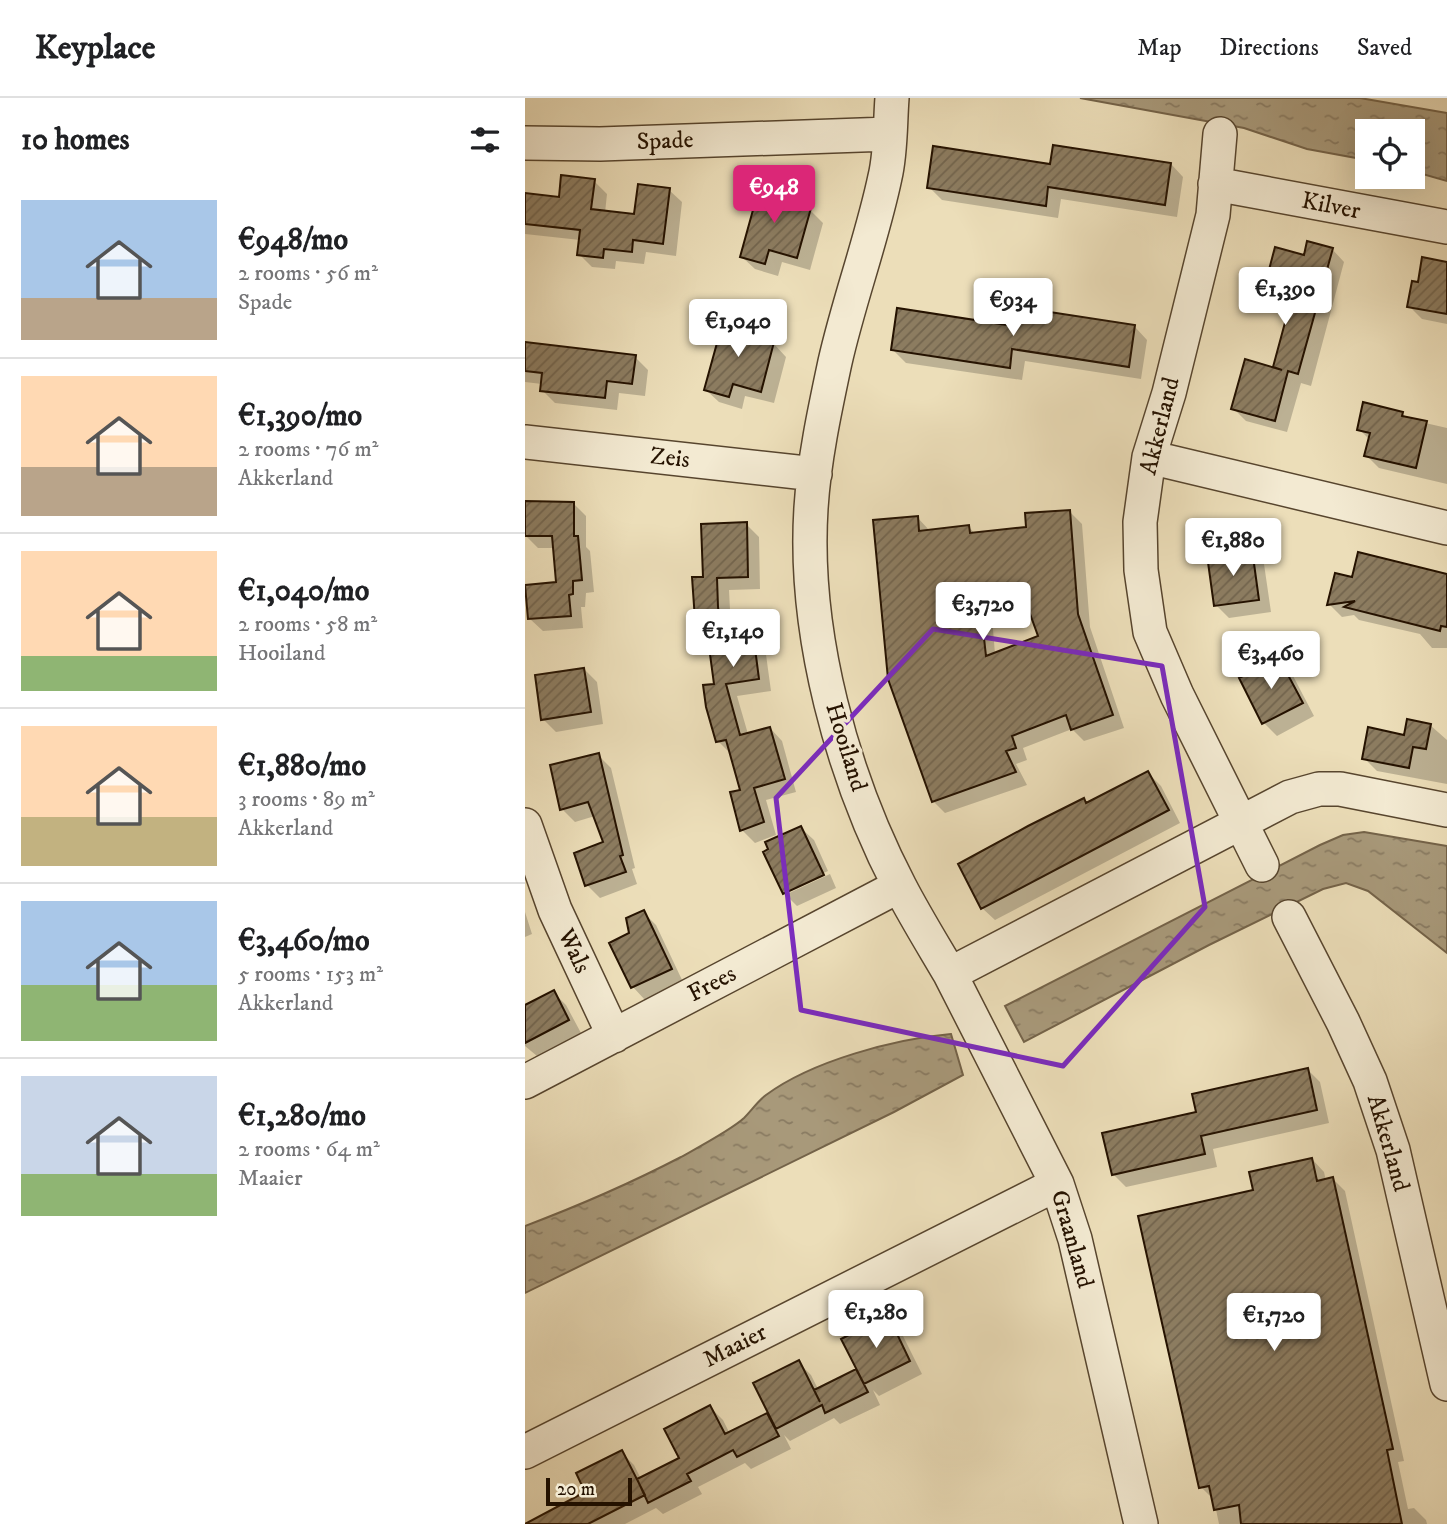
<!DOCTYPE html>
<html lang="en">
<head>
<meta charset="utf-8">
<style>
  body { margin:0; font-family:"IM FELL DW Pica",serif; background:#f2f2f2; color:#202124; height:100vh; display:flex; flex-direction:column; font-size:26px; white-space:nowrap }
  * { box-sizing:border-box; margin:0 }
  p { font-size:23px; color:#757577 }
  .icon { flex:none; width:38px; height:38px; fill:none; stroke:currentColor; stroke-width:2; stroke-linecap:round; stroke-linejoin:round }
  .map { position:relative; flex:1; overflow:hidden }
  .drawer { display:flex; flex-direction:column; background:#fff; width:525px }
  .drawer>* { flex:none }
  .controls { position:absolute; left:830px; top:21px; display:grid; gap:14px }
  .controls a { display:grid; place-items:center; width:70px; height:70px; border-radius:0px; background:#fff; box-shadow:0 7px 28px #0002; font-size:35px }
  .scale { position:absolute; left:21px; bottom:18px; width:86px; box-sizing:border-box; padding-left:7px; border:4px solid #251200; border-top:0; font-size:19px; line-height:24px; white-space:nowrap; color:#251200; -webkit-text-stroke:5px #f3ead2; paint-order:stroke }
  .price { position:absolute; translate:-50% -60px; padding:0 16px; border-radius:7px; background:#fff; color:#222; font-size:23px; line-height:46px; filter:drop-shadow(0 2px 4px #0008) }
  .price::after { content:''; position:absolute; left:50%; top:42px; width:21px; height:16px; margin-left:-10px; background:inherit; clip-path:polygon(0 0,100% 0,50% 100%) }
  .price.current { background:#db2777; color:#fff }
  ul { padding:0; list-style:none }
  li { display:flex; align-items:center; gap:21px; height:175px; padding:0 21px }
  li+li { border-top:2px solid #e0e0e0 }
  li span { display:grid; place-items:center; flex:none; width:196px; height:140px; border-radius:0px; color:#555 }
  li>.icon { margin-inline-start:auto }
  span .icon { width:84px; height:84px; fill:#fffc; stroke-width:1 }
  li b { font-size:30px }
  h2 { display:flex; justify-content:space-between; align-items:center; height:84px; padding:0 21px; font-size:30px }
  header { display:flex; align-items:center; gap:42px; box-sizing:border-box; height:98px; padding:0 35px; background:#fff; border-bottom:2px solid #e0e0e0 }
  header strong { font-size:33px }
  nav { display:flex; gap:38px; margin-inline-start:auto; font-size:24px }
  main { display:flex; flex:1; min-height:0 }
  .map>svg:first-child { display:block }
  .water { fill:url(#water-ripples); stroke:#746349; stroke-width:2 }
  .shadow { fill:#0003; fill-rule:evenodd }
  .building { fill:url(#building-hatch); stroke:#251200; stroke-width:2; fill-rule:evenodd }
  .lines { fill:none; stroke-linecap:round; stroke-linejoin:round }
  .minor-casing { stroke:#57452e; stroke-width:36 }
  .minor { stroke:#f3ead2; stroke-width:33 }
  .marked { fill:none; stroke:#7b2cbf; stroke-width:5; stroke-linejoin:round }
  .labels { text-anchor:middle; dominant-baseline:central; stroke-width:7; stroke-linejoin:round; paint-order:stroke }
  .street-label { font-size:24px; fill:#251200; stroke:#f3ead2 }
</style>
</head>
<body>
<header>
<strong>Keyplace</strong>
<nav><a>Map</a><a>Directions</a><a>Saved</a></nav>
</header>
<main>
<section class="drawer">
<h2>10 homes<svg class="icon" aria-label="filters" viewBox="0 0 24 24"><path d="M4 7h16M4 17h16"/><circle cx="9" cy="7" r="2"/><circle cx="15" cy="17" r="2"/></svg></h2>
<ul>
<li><span style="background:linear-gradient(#a9c7e8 70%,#b9a48a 0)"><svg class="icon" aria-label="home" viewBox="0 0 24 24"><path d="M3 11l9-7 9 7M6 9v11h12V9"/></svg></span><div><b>€948/mo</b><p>2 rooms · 56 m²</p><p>Spade</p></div></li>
<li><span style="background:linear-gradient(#ffd9b3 65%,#b9a48a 0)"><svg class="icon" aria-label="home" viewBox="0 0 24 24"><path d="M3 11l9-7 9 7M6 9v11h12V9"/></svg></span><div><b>€1,390/mo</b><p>2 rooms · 76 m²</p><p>Akkerland</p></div></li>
<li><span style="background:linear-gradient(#ffd9b3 75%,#8fb573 0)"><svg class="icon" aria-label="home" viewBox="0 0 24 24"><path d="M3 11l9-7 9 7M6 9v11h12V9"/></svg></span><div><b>€1,040/mo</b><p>2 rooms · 58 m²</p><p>Hooiland</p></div></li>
<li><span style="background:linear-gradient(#ffd9b3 65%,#c2b280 0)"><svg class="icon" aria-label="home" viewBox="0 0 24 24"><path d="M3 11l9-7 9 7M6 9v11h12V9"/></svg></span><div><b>€1,880/mo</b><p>3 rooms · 89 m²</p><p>Akkerland</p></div></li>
<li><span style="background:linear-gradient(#a9c7e8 60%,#8fb573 0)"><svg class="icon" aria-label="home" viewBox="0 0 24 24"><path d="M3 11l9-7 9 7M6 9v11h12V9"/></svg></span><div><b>€3,460/mo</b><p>5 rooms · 153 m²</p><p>Akkerland</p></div></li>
<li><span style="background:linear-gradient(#c9d6e8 70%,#8fb573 0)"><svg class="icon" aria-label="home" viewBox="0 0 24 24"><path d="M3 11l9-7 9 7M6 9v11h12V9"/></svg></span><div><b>€1,280/mo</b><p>2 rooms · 64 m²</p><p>Maaier</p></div></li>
</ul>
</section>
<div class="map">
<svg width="922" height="1426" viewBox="0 0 922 1426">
  <defs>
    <pattern id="water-ripples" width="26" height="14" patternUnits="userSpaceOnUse" patternTransform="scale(1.75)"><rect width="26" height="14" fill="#a8997a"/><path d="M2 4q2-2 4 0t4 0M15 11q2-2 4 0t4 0" fill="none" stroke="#897b62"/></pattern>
    <pattern id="building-hatch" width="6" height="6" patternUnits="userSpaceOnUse" patternTransform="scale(1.75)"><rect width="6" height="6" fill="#8c7c60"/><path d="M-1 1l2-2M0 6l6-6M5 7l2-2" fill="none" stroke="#72644d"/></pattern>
  </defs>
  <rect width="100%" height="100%" fill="#ecdeb9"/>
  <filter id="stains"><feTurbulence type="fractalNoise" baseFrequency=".00286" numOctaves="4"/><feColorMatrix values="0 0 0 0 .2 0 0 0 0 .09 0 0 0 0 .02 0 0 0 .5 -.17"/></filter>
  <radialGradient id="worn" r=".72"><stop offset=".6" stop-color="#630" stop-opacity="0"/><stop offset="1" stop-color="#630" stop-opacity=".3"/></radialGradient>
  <path class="water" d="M555,0h280l87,15v68l-35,-10v-40h-45v29l-60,-11 -63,-21z
    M839,734l83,14v107l-79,-62 -22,-8 -23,6 -114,56 -185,97 -19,-36 315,-161 23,-10z
    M426,936l12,41 -69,37 -369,181v-67c53,-20 106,-43 156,-69 16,-9 50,-27 63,-39 8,-8 13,-16 22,-23 46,-34 128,-56 185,-61z"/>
  <path class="shadow" d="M646,66l12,13 -6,40 -116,-18 -3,19 -116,-18 -13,-13 122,-21z
    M69,83l13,13 -2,19 31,3 33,-26 13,12 -6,54 -30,-4 -2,12 -28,-3 -1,8 -23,-2 -13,-13 1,-14 -55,-6v-51v11l36,5z
    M260,91l13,13 -1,5 13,3 13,13 -13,47 -28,-8 -4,14 -23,-7 -13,-12z
    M807,151l12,13 -33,124 -10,-3 -14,49 -41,-11 -13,-13 47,-37 -4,-4 14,-55 -13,-3 -13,-13 41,-39z
    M922,165v61l-25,-5 -13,-13 10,-22z
    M224,225l13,12 -1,5 13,4 12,13 -12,46 -29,-7 -3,13 -23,-7 -13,-12z
    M610,229l12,13 -6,39 -116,-18 -3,19 -116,-17 -13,-13 122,-22z
    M0,246l110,13 13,13 -3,26 -26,-3 -2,17 -62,-7 -13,-13v-6l-17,-2z
    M877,315l6,6 39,9v56l-68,-16 -13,-13 4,-15 -11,-11z
    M48,405l13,13v31l4,4 4,41 -8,1 -1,14h-4l2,21 -40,3 -13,-12 28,-36 -3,-35h-17l-13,-13z
    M545,414l12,12 8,103 34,101 -40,13 -12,-12 -49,19 4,12 -11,4 11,21 -82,28 -12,-12 -16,-284 13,14 39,-4 6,7 53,-6zM502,503l13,36 -45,17 -4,-49z
    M221,426l13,13 1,52 -31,1 2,39 20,-2 13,13 7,51 -34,5 11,38 22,-6 12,13 14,51 -30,8 10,35 -21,8 -13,-13v-39l-11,-37 -13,-13 -2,-56 -6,-40 -12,-12 6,-54z
    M726,453l13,13 7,48 -42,6 -13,-13z
    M922,477v73h-15l-12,-14 -61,-14 -5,-5 -12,2 -13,-13 24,-25z
    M753,562l13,12 23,44 -37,20 -13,-13z
    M59,571l13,13 6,42 -47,8 -13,-13z
    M905,627l17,15v44l-70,-13 -13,-13z
    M73,657l13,13 24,100 -3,1 5,15 -37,14 -13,-13 18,-42 -10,-27 -20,6 -13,-13z
    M623,675l13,13 19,37 -185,97 -13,-12 105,-104z
    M276,730l13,12 14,31 -41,19v4l43,-20 6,14 -39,18 -13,-13 -13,-43z
    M0,814l7,22 -7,3z
    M118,814l13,13 27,57 -38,18 -12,-13 -21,-43 19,-10z
    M28,894l13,13 15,28 -44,23 -12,-10v-39z
    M783,972l12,12 9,41 -116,26 4,18 -91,20 -13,-13 85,-61z
    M787,1061l12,13 2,9 7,-2 12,12 59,270 -6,1 10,47 6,-1 12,12 1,4h-208l-5,-24 -13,-13 54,-296z
    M362,1219l13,13 22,44 -43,22 -6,-6 7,15 -40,19 -6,-6 -44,23 -6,-6 7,14 -40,20 -6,-6 -47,24 4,7 -39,20 -7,-6 -31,16h-98l60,-31 34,-41 13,13 7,14 40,-20 29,-52 13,13 7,14 37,-18 6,6 25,-60 13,13 7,14 38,-18 6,6z"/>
  <path class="building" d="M528,47l118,18 -6,42 -117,-18 -2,19 -119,-18 6,-42 117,18z
    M36,77l34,4 -4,30 43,5 4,-30 32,4 -7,56 -30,-4 -1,12 -28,-3 -1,9 -26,-3 3,-25 -55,-6v-31l34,4z
    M236,83l25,7 -3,13 28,7 -14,50 -28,-8 -4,14 -25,-7z
    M782,143l26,7 -35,126 -10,-3 -13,50 -44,-12 14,-50 37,11 -9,-3 17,-63 -28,-8 13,-49 29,8z
    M897,159l25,5v52l-40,-7 5,-26 6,1z
    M492,209l118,18 -6,42 -117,-18 -2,19 -119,-18 6,-42 117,18z
    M200,216l25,7 -4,13 28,8 -13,50 -28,-8 -4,13 -25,-7z
    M0,244l111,13 -4,29 -25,-3 -2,17 -65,-7 2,-18 -17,-2z
    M838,304l40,10 -1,4 25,5 -11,47 -52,-12 6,-23 -13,-3z
    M0,403l49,1v34h4l4,44 -9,1v13l-4,1 2,21 -43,3 -3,-34 31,-3 -4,-46h-27z
    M545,412l8,104 35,101 -42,15 -5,-15 -54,21 4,12 -10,3 10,21 -84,30 -44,-123 -15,-159 45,-4 1,15 50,-6 1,8 56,-6 -1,-14zM496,491l17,47 -52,20 -7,-63z
    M222,424l1,55 -31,1 1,29 3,22 31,-4 7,54 -33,5 14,51 30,-8 15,52 -31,9 10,34 -24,9 -10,-39 10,-2 -14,-50 -10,2 -10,-35 -3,-22 11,-1 -7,-52 -11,2 -4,-57h11l-2,-53z
    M727,451l7,51 -45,6 -7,-51z
    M833,454l89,22v53l-6,-1 -1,5 -96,-24 11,-6 -28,4 8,-32 17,4z
    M754,560l24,45 -41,21 -23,-46z
    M59,570l7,44 -50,8 -6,-45z
    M882,621l24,5 -5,25 -13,-2 -4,21 -47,-9 6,-32 36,8z
    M74,655l24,102 -3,1 6,16 -41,14 -11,-33 29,-11 -15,-40 -28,8 -10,-45z
    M623,673l21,39 -188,99 -23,-45 70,-38 56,-28 2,5z
    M276,728l23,49 -41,19 -20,-42 5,-3 -3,-7z
    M119,812l28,59 -41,19 -22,-45 20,-10 -3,-15z
    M29,892l15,30 -44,23v-38z
    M783,970l9,42 -116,26 4,18 -93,21 -10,-42 94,-21 -4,-18z
    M787,1060l5,23 16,-4 60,272 -6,1 15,74h-161l-2,-19 -25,5 -5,-24 -10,2 -61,-272 115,-26 -4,-18z
    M363,1217l22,46 -46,23 -23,-45z
    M274,1262l21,42 -6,-12 42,-21 12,23 -43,21 -3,-8 -46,24 -23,-46z
    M185,1307l15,29 42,-21 12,23 -42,21 -4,-7 -46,24 4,7 -43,22 -11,-24 42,-21 -15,-29z
    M97,1352l23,45 -57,29h-63l60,-32 -9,-19z"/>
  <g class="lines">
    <g class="minor-casing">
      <path id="minor" d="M367,0c-2,26 -1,54 -7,79 -13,62 -36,123 -50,185 -10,47 -21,98 -24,146 -8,125 31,268 89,379 15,29 33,58 50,87l340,-177 29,-8h21l107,21
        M695,36l-7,81 -44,178 -20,64 -9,65 1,48 9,62 27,63 85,170
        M0,45l75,1 289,-10
        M690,86l232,43
        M0,344l290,32
        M624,359l298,71
        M0,727l30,85 59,126
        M764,819l54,105 27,59 23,69 54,234
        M425,876l107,210 18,55 66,285
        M0,984l374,-196
        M0,1354l532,-268"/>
    </g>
    <use href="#minor" class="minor"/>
  </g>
  <path class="marked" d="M408,531l229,37 43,241 -142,159 -262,-56 -25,-212z"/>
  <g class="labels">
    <g class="street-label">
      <text transform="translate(140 43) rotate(-2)">Spade</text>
      <text transform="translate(806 108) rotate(11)">Kilver</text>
      <text transform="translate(635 328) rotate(-76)">Akkerland</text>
      <text transform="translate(145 360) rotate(6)">Zeis</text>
      <text transform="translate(321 649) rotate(73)">Hooiland</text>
      <text transform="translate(49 853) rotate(65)">Wals</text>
      <text transform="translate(187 886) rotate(-28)">Frees</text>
      <text transform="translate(863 1045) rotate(74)">Akkerland</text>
      <text transform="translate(547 1141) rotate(74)">Graanland</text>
      <text transform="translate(210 1248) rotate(-27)">Maaier</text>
    </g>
  </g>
  <rect width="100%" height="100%" filter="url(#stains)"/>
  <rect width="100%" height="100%" fill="url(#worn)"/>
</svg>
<div class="controls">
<a><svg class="icon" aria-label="locate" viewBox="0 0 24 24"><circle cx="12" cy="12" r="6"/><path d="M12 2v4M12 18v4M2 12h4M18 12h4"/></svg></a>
</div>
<div class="scale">20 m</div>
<b class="price current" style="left:249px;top:127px">€948</b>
<b class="price" style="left:760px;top:229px">€1,390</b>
<b class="price" style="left:488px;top:240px">€934</b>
<b class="price" style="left:213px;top:261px">€1,040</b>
<b class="price" style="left:708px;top:480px">€1,880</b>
<b class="price" style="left:458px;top:544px">€3,720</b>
<b class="price" style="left:208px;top:571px">€1,140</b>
<b class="price" style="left:746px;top:593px">€3,460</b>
<b class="price" style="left:351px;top:1252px">€1,280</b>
<b class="price" style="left:749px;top:1255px">€1,720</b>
</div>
</main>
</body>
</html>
